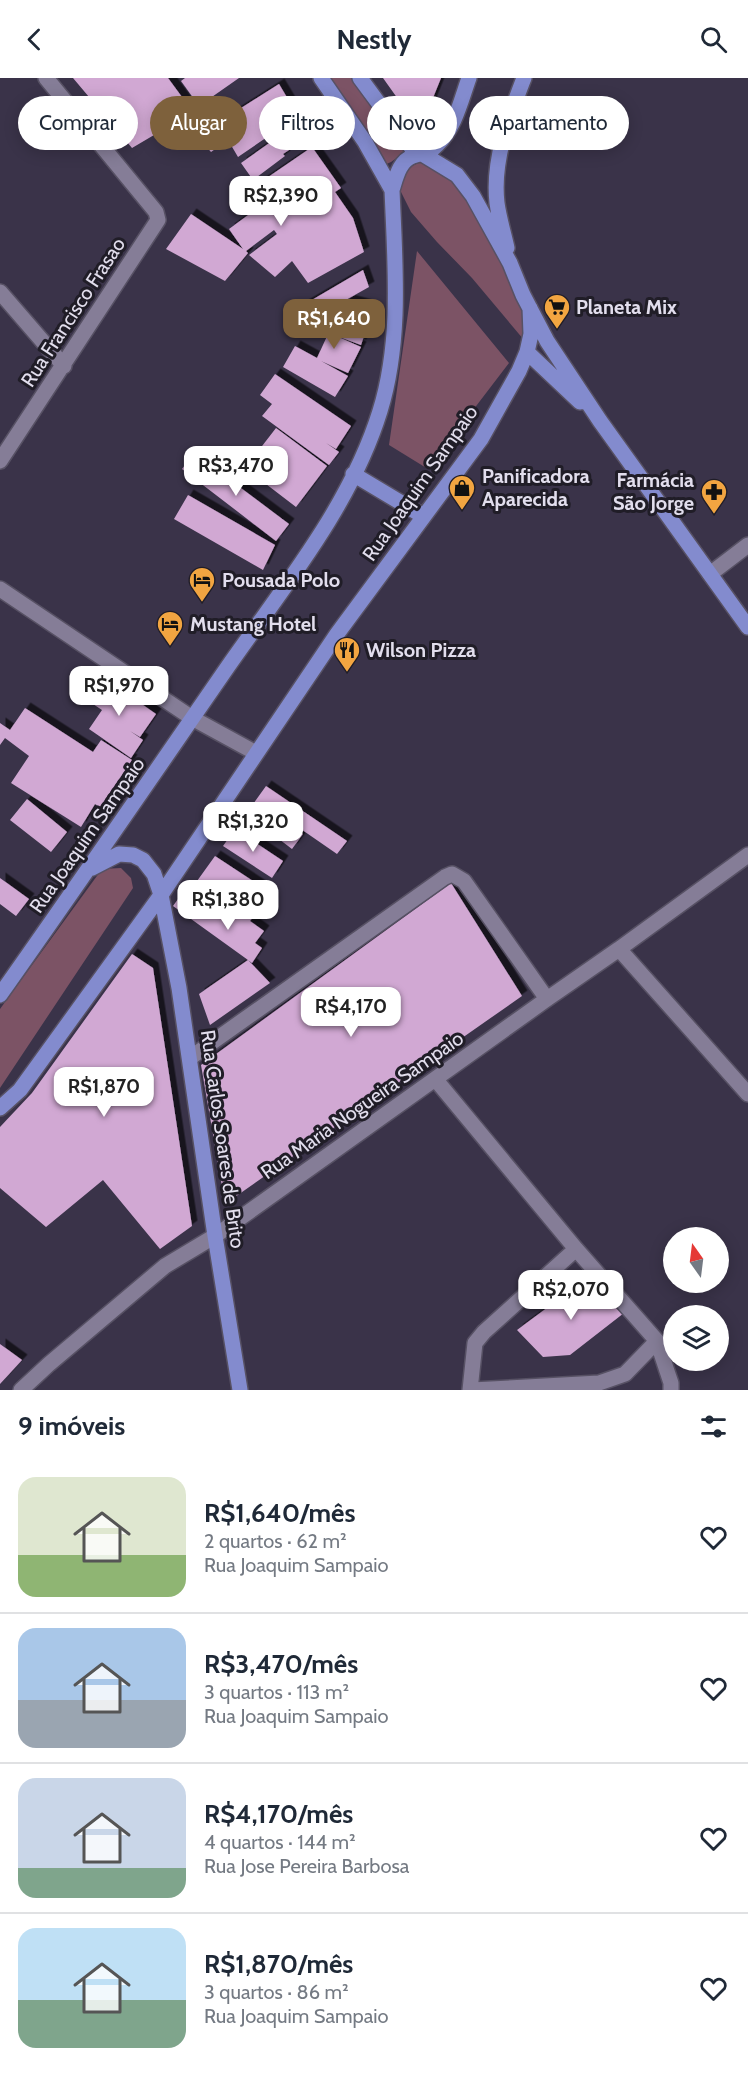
<!DOCTYPE html>
<html lang="pt">
<head>
<meta charset="utf-8">
<style>
  body { margin:0; font-family:Cabin,sans-serif; background:#f6f6f7; color:#1f2937; height:100vh; display:flex; flex-direction:column; font-size:22px; white-space:nowrap }
  * { box-sizing:border-box; margin:0 }
  p { font-size:20px; color:#747a83 }
  .icon { flex:none; width:33px; height:33px; fill:none; stroke:currentColor; stroke-width:2; stroke-linecap:round; stroke-linejoin:round }
  .map { position:relative; height:1312px; overflow:hidden }
  .sheet { display:flex; flex-direction:column; background:#fff; flex:1 }
  .sheet>* { flex:none }
  .hud { position:absolute; left:18px; top:18px; width:712px; height:54px; display:flex; gap:12px }
  .needle { width:39px; rotate:346deg }
  .buttons { position:absolute; left:663px; top:1149px; display:grid; gap:12px }
  .buttons a { display:grid; place-items:center; width:66px; height:66px; border-radius:50%; background:#fff; box-shadow:0 3px 15px #0003; font-size:30px }
  .price { position:absolute; translate:-50% -51px; padding:0 14px; border-radius:12px; background:#fff; color:#222; font-size:20px; line-height:39px; filter:drop-shadow(0 2px 3px #0008) }
  .price::after { content:''; position:absolute; left:50%; top:36px; width:18px; height:14px; margin-left:-9px; background:inherit; clip-path:polygon(0 0,100% 0,50% 100%) }
  .price.selected { background:#7e613c; color:#fff }
  ul { padding:0; list-style:none }
  li { display:flex; align-items:center; gap:18px; height:150px; padding:0 18px }
  li+li { border-top:2px solid #e0e1e3 }
  li span { display:grid; place-items:center; flex:none; width:168px; height:120px; border-radius:18px; color:#555 }
  li>.icon { margin-inline-start:auto }
  span .icon { width:72px; height:72px; fill:#fffc; stroke-width:1 }
  li b { font-size:26px }
  h2 { display:flex; justify-content:space-between; align-items:center; height:72px; padding:0 18px; font-size:26px }
  .chip { padding:0 21px; border-radius:27px; background:#fff; box-shadow:0 3px 15px #0003; font-size:21px; line-height:54px }
  .chip.selected { background:#7e613c; color:#fff }
  header { display:flex; justify-content:space-between; align-items:center; height:78px; padding:0 18px; background:#fff; font-size:27px; font-weight:800 }
  .map>svg:first-child { display:block }
  .green { fill:#7c5365 }
  .building { fill:#d1a8d3; filter:url(#shadow) }
  .lines { fill:none; stroke-linecap:round; stroke-linejoin:round }
  .minor-casing { stroke:#575164; stroke-width:18 }
  .major-casing { stroke:#575164; stroke-width:18 }
  .minor { stroke:#857d97; stroke-width:15 }
  .major { stroke:#838bce; stroke-width:15 }
  .labels { text-anchor:middle; dominant-baseline:central; stroke-width:6; stroke-linejoin:round; paint-order:stroke }
  .poi-label { font-size:20px; font-weight:bold; fill:#e2deed; stroke:#201d27; text-anchor:start }
  .street-label { font-size:20px; fill:#e2deed; stroke:#201d27 }
</style>
</head>
<body>
<header><svg class="icon" aria-label="back" viewBox="0 0 24 24"><path d="M15 5l-7 7 7 7"/></svg>Nestly<svg class="icon" aria-label="search" viewBox="0 0 24 24"><circle cx="10" cy="10" r="6"/><path d="M15 15l6 6"/></svg></header>
<div class="map">
<svg width="748" height="1312" viewBox="0 0 748 1312">
  <defs>
    <filter id="shadow"><feDropShadow dx="5.5" dy="-5.5" stdDeviation="0" flood-color="#0009"/></filter>
  </defs>
  <rect width="100%" height="100%" fill="#3a3349"/>
  <path class="green" d="M318,0h36l54,72 -17,12 -11,5z
    M420,84l27,15 21,21 40,76 19,42 -3,24 -52,-62 -35,-36 -26,-30 -13,-26 6,-16z
    M417,173l92,112 -81,106 -39,-24z
    M121,790l10,10 2,10 -133,200v-79l102,-140z"/>
  <path class="building" d="M73,0h95l25,34 -61,36z
    M185,0h54l-40,28 -18,-25z
    M383,0h58l-21,52z
    M279,6l19,32 -60,41 -10,-17 -17,12 -14,-16z
    M299,44l10,15 -26,17 2,2 -32,24 -12,-17z
    M312,69l29,41 -6,4 18,26 11,34 -56,31 -16,-22 -17,16 -26,-22 28,-21 -3,-4 -28,21 2,2 -23,28 -59,-32 25,-35 52,35 -14,-20 64,-47 -28,19 -10,-15z
    M363,192l6,17 -64,36 -17,-9z
    M348,222l26,7 -4,14 -14,-4 13,5 -8,23 -27,-10 27,12 -13,26 -27,-12 27,15 -13,21 -52,-30 12,-21 22,12 22,-48z
    M275,296l76,52 -15,23 -10,-6 13,9 -10,13 -67,-49 10,-12 -12,-9z
    M276,350l51,38 -31,41 -51,-39z
    M194,375l95,71 -13,17 -94,-72z
    M188,417l87,50 -12,25 -89,-51z
    M103,599l53,37 -16,23 -10,-6 13,9 -12,18 -42,-29 13,-19 -15,-10z
    M25,630l68,44 8,-12 31,20 -32,47 -5,-3 -14,23 -70,-44 18,-27 -24,-18 -5,7v-22l10,7z
    M266,708l81,55 -10,13 -68,-47 34,27 -11,15 -46,-35z
    M27,721l40,33 -16,20 -41,-32z
    M235,751l48,32 -11,17 -49,-32z
    M215,778l56,37 -21,28 14,10 -9,12 7,5 -10,15 -4,-3 22,23 -60,42 -11,-31 49,-34 -75,-54 10,-14 4,3z
    M0,800l29,21 -13,17 -16,-12z
    M451,805l71,113 -297,208 -24,-139z
    M132,876l21,14 39,258 -32,23 -57,-69 -57,47 -46,-39v-61l32,-34z
    M590,1198l34,37 -54,42 -27,2 -26,-27z
    M0,1266l22,16 -22,24z"/>
  <g class="lines">
    <g class="minor-casing">
      <path id="minor" d="M0,214l64,74
        M0,383l158,-241 -2,-8 -110,-134
        M710,496l38,-29
        M0,511l192,129 64,35
        M748,777l-129,94 129,145
        M190,980l255,-181 7,-3 12,7 83,118
        M436,1002l140,169 81,92 14,42v7
        M21,1312l28,-26 116,-98 50,-30 332,-237 72,-50
        M470,1312l5,-47 9,-11 92,-83
        M472,1312l127,-7 26,-9 32,-33"/>
    </g>
    <g class="major-casing">
      <path id="major" d="M321,0l44,64 27,48
        M360,0l51,69 46,28 16,21 37,67 13,32 24,46 53,80 148,206
        M507,170c-3,-14 -8,-30 -10,-45 -5,-43 12,-86 27,-125
        M527,274l53,50
        M353,396l70,42
        M92,790l27,-14 14,1 10,5 11,14 7,21 18,93 36,248 25,154
        M0,917c77,-109 153,-220 229,-330 56,-80 122,-160 151,-254 22,-71 15,-147 12,-221 4,-12 7,-29 21,-34 10,-4 15,-1 24,-11 18,-17 24,-45 32,-67
        M0,1030l20,-18 141,-195 176,-261 144,-195 38,-68 8,-19 4,-18 -1,-26"/>
    </g>
    <use href="#minor" class="minor"/>
    <use href="#major" class="major"/>
  </g>
  <defs>
    <g id="supermarket-pin" transform="scale(1.35)"><path d="M0 17L-7.5 6A9.5 9.5 0 1 1 7.5 6Z" fill="#f2a541" stroke="#201d27"/><path d="M-6-5.5h2.5l.6 2H6L4.5 2H-2.5L-4.4-4H-6ZM-1.5 3.2a1.3 1.3 0 1 0 .1 0ZM3 3.2a1.3 1.3 0 1 0 .1 0Z" fill="#111"/></g>
    <g id="shop-pin" transform="scale(1.35)"><path d="M0 17L-7.5 6A9.5 9.5 0 1 1 7.5 6Z" fill="#f2a541" stroke="#201d27"/><path d="M-5-2.5h2.3a2.7 3.5 0 0 1 5.4 0H5L5.5 6h-11ZM-1.5-2.5h3a1.5 2.3 0 0 0-3 0Z" fill="#111"/></g>
    <g id="pharmacy-pin" transform="scale(1.35)"><path d="M0 17L-7.5 6A9.5 9.5 0 1 1 7.5 6Z" fill="#f2a541" stroke="#201d27"/><path d="M-2-6h4v4h4v4h-4v4h-4v-4h-4v-4h4Z" fill="#111"/></g>
    <g id="hotel-pin" transform="scale(1.35)"><path d="M0 17L-7.5 6A9.5 9.5 0 1 1 7.5 6Z" fill="#f2a541" stroke="#201d27"/><path d="M-6-4.5h1.5V1H6V5H4.5V3h-9V5H-6ZM-4 0a1.8 1.8 0 1 1 3.6 0ZM.5 0V-2.5h3Q6-2.5 6 0Z" fill="#111"/></g>
    <g id="restaurant-pin" transform="scale(1.35)"><path d="M0 17L-7.5 6A9.5 9.5 0 1 1 7.5 6Z" fill="#f2a541" stroke="#201d27"/><path d="M-5-6h1v4h1v-4h1v4h1v-4h1v5L-1.5 .5V6h-2V.5L-5-1ZM5-6V6H3V1.5H1.5Q1.5-4 5-6Z" fill="#111"/></g>
  </defs>
  <g fill-rule="evenodd">
    <use href="#supermarket-pin" x="557" y="229"/>
    <use href="#shop-pin" x="462" y="410"/>
    <use href="#pharmacy-pin" x="714" y="414"/>
    <use href="#hotel-pin" x="202" y="502"/>
    <use href="#hotel-pin" x="170" y="546"/>
    <use href="#restaurant-pin" x="347" y="572"/>
  </g>
  <g class="labels">
    <g class="poi-label">
      <text x="576" y="229">Planeta Mix</text>
      <text x="482" y="398">Panificadora<tspan x="482" dy="23">Aparecida</tspan></text>
      <text x="694" y="402" text-anchor="end">Farmácia<tspan x="694" dy="23">São Jorge</tspan></text>
      <text x="222" y="502">Pousada Polo</text>
      <text x="190" y="546">Mustang Hotel</text>
      <text x="366" y="572">Wilson Pizza</text>
    </g>
    <g class="street-label">
      <text transform="translate(73 234) rotate(-57)">Rua Francisco Frasao</text>
      <text transform="translate(420 405) rotate(-55)">Rua Joaquim Sampaio</text>
      <text transform="translate(87 757) rotate(-55)">Rua Joaquim Sampaio</text>
      <text transform="translate(362 1027) rotate(-35)">Rua Maria Nogueira Sampaio</text>
      <text transform="translate(223 1061) rotate(82)">Rua Carlos Soares de Brito</text>
    </g>
  </g>
</svg>
<div class="buttons">
<a><svg class="needle" viewBox="-14 -14 28 28"><path d="M0-13l5 13h-10z" fill="#e53935"/><path d="M0 13l5-13h-10z" fill="#747a83"/></svg></a>
<a><svg class="icon" aria-label="layers" viewBox="0 0 24 24"><path d="M12 4l9 5-9 5-9-5zM3 14l9 5 9-5"/></svg></a>
</div>
<b class="price" style="left:281px;top:149px">R$2,390</b>
<b class="price selected" style="left:334px;top:272px">R$1,640</b>
<b class="price" style="left:236px;top:419px">R$3,470</b>
<b class="price" style="left:119px;top:639px">R$1,970</b>
<b class="price" style="left:253px;top:775px">R$1,320</b>
<b class="price" style="left:228px;top:853px">R$1,380</b>
<b class="price" style="left:351px;top:960px">R$4,170</b>
<b class="price" style="left:104px;top:1040px">R$1,870</b>
<b class="price" style="left:571px;top:1243px">R$2,070</b>
<div class="hud">
<a class="chip">Comprar</a>
<a class="chip selected">Alugar</a>
<a class="chip">Filtros</a>
<a class="chip">Novo</a>
<a class="chip">Apartamento</a>
</div>
</div>
<section class="sheet">
<h2>9 imóveis<svg class="icon" aria-label="filters" viewBox="0 0 24 24"><path d="M4 7h16M4 17h16"/><circle cx="9" cy="7" r="2"/><circle cx="15" cy="17" r="2"/></svg></h2>
<ul>
<li><span style="background:linear-gradient(#dfe7d0 65%,#8fb573 0)"><svg class="icon" aria-label="home" viewBox="0 0 24 24"><path d="M3 11l9-7 9 7M6 9v11h12V9"/></svg></span><div><b>R$1,640/mês</b><p>2 quartos · 62 m²</p><p>Rua Joaquim Sampaio</p></div><svg class="icon" aria-label="heart" viewBox="0 0 24 24"><path d="M12 20l-8-8c-3-5 5-10 8-4 3-6 11-1 8 4z"/></svg></li>
<li><span style="background:linear-gradient(#a9c7e8 60%,#9aa5b1 0)"><svg class="icon" aria-label="home" viewBox="0 0 24 24"><path d="M3 11l9-7 9 7M6 9v11h12V9"/></svg></span><div><b>R$3,470/mês</b><p>3 quartos · 113 m²</p><p>Rua Joaquim Sampaio</p></div><svg class="icon" aria-label="heart" viewBox="0 0 24 24"><path d="M12 20l-8-8c-3-5 5-10 8-4 3-6 11-1 8 4z"/></svg></li>
<li><span style="background:linear-gradient(#c9d6e8 75%,#7fa58c 0)"><svg class="icon" aria-label="home" viewBox="0 0 24 24"><path d="M3 11l9-7 9 7M6 9v11h12V9"/></svg></span><div><b>R$4,170/mês</b><p>4 quartos · 144 m²</p><p>Rua Jose Pereira Barbosa</p></div><svg class="icon" aria-label="heart" viewBox="0 0 24 24"><path d="M12 20l-8-8c-3-5 5-10 8-4 3-6 11-1 8 4z"/></svg></li>
<li><span style="background:linear-gradient(#bfe0f5 60%,#7fa58c 0)"><svg class="icon" aria-label="home" viewBox="0 0 24 24"><path d="M3 11l9-7 9 7M6 9v11h12V9"/></svg></span><div><b>R$1,870/mês</b><p>3 quartos · 86 m²</p><p>Rua Joaquim Sampaio</p></div><svg class="icon" aria-label="heart" viewBox="0 0 24 24"><path d="M12 20l-8-8c-3-5 5-10 8-4 3-6 11-1 8 4z"/></svg></li>
</ul>
</section>
</body>
</html>
